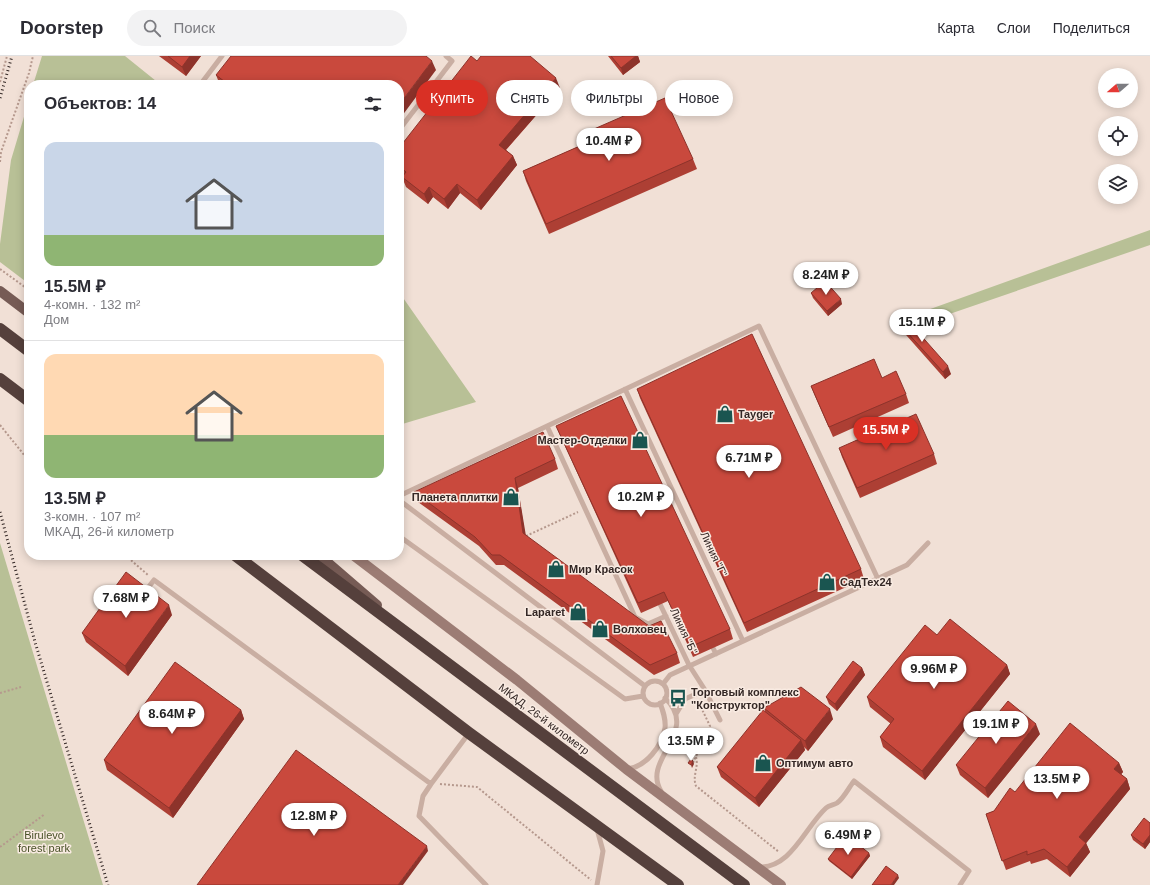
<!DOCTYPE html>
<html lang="ru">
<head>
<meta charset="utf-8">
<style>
  body { margin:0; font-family:Arial,sans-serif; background:#f2f2f3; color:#2b2b33; height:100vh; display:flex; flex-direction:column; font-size:15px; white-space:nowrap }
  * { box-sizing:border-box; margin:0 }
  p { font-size:13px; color:#7c7c81 }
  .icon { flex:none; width:22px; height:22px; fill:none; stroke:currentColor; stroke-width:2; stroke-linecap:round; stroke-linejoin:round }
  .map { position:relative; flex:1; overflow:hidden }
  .panel { position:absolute; left:24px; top:24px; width:380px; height:480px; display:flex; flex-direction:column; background:#fff; border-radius:16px; box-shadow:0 2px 10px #0003 }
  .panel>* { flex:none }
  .banner { position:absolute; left:416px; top:24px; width:380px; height:36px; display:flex; gap:8px }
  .needle { width:26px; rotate:250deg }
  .fabs { position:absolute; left:1098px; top:12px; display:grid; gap:8px }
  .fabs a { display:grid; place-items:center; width:40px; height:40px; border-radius:50%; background:#fff; box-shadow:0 2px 10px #0003; font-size:20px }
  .price { position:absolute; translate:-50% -34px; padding:0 9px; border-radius:14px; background:#fff; color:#222; font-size:13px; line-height:26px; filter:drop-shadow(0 1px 2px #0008) }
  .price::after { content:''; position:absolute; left:50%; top:24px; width:12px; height:9px; margin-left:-6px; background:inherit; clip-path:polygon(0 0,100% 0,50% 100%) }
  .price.current { background:#d93025; color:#fff }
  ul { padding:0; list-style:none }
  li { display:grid; align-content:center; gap:8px; height:212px; padding:0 20px }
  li+li { border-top:1px solid #e1e1e2 }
  li span { display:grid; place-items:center; height:124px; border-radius:12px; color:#555 }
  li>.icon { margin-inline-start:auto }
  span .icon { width:72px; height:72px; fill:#fffc; stroke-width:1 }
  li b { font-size:17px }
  h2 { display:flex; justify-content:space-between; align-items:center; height:48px; padding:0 20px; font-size:17px }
  .pill { padding:0 14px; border-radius:18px; background:#fff; box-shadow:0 2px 10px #0003; font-size:14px; line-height:36px }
  .pill.current { background:#d93025; color:#fff }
  header { display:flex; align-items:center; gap:24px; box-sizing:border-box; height:56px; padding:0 20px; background:#fff; border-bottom:1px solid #e1e1e2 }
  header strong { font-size:19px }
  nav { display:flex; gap:22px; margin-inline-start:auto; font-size:14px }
  .search { width:280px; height:36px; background:#f2f2f3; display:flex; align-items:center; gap:10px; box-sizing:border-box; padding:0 14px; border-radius:22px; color:#7c7c81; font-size:15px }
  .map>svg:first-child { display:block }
  .green { fill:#b8c096 }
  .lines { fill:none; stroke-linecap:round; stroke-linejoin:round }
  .path { stroke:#b5988d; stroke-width:2; stroke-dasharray:2 2; stroke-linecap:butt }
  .lane { stroke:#c9aea2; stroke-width:5 }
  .secondary { stroke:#9c7c74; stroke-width:10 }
  .primary { stroke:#765b55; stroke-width:10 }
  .highway { stroke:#55403c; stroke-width:12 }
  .rail { stroke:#332725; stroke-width:3; stroke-dasharray:1 3; stroke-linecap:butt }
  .wall { fill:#ad3f34 }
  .shaded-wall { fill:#8d332b }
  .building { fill:#c9493d; stroke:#8d332b }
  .labels { text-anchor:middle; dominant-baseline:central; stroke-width:3; stroke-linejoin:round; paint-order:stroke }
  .poi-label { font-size:11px; font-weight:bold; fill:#332725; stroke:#f9ebe2; text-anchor:start }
  .street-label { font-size:11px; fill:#332725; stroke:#f9ebe2 }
  .park-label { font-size:11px; fill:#495228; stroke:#f9ebe2 }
</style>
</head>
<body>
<header>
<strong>Doorstep</strong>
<div class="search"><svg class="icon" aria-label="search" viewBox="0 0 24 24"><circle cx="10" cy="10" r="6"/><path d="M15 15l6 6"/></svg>Поиск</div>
<nav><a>Карта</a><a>Слои</a><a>Поделиться</a></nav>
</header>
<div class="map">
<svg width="1150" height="829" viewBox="0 0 1150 829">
  <rect width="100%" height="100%" fill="#f1e0d6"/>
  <path class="green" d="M42,0h83l36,29h-128z
    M29,44v184l-29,-22v-18l11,-84z
    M1150,174v15l-218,75 -10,-8z
    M399,236l77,110 -77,23z
    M0,487l103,342h-103z"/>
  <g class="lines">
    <path class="path" d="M0,26l7,-26
      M0,106l1,-10 28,-79 4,-17
      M0,213l29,21
      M0,369l29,36
      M526,480l52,-24
      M125,499l23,20
      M0,637l21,-6
      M696,701c3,10 -4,19 0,29l83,66
      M693,707l17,-37 -12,-25
      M440,728l37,3 114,93
      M0,791l45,-33"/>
    <path class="lane" d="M200,29l22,-29
      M399,74l53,-69 -6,-5
      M625,333l118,252
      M547,370l88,191 13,7 18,-8
      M399,440l360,-170 119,253
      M399,444l246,186
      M399,480l226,163 18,-3
      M144,537l10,-13 277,204 38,-51
      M660,548l29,61 16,25 15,30
      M713,592l3,6
      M643 637a12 12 0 1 1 24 0a12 12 0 1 1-24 0Z
      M663,628l7,-9 237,-110 21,-22
      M676,658l9,-15 20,-9
      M627,713c19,-2 35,-23 38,-41 1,-9 -2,-17 -5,-25
      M431,728l-8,12 -4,20 67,69
      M661,735c-20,-32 40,-59 4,-93
      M597,773l6,22 -6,34
      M758,811c33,2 47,-40 68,-59 3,-3 8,-3 11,-5 7,-5 12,-16 17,-22l115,90 -9,14"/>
    <path class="secondary" d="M353,499l164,125 109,89 155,116"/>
    <path class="primary" d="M0,235l29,22
      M319,499l58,50"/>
    <path class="highway" d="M0,273l29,22
      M0,323l29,22
      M235,499l234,178 209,152
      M302,499l442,330"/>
    <path class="rail" d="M0,42l12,-42
      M0,456l35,130 73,243"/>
  </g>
  <path class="wall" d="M159,0h42l-15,20z
    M608,0h30l2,6 -17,13z
    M477,5l83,27 -54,62 7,6 4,9 -36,45 -21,-17 -12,16 -15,-12 -5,7 -22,-17 -4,-10 1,-1 -4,-3v-25z
    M436,14l-37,15h-179l-4,-10z
    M594,73l99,30 4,10 -148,65 -23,-53 -3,-10 75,-33z
    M811,237l31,11 -14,12 -15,-18z
    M896,264l55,54 -6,5 -46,-52z
    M882,322l24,16 3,9 -76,34 -18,-41 -4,-10z
    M637,333l224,180 3,10 -117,53 -107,-234z
    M556,370l174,203 3,10 -40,18 -25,-56 -27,12 -81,-178z
    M839,392l95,6 3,10 -77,34 -18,-41z
    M555,403l3,10 -40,19 7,47 152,118 3,10 -26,12 -150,-110h-8l-17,-19 -61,-44 -4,-10z
    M172,559l-44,61 -42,-34 -4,-9z
    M1007,609l3,9 -85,106 -42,-33 -3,-10 11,-13 -21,-17 -3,-10z
    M862,612l3,7 -28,36 -8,-7 -3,-7z
    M764,652l69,11 -25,32 -4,-4 1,3 -46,57 -38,-30 -4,-10 48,-56z
    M241,654l3,9 -71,99 -66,-48 -3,-10z
    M1040,678l-52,64 -28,-23 -4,-10z
    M1119,707l4,9 -2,2 6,5 3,10 -44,54 4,9 -20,25 -23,-18 -16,5 -1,-3 -24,9 -20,-56 8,-3 21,-19z
    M1150,767v19l-5,7 -12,-9 -2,-5z
    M869,797l1,3 -18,23 -23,-18 -1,-2z"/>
  <path class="shaded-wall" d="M190,0h11l-15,20 -4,-9z
    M636,0h2l2,6 -17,13 -2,-7z
    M432,5l4,9 -37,50v-15z
    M556,22l4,10 -58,66 -3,-9z
    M513,100l4,9 -36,45 -4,-10z
    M457,128l3,9 -12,16 -4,-10z
    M429,131l4,10 -5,7 -4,-10z
    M841,243l1,5 -14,12 -1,-5z
    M948,310l3,8 -6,5 -2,-7z
    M515,422l3,10 9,54 -4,-9z
    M169,549l3,10 -44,61 -3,-10z
    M1007,609l3,9 -85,106 -3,-9z
    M862,612l3,7 -28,36 -2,-7z
    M830,653l3,10 -25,32 -3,-10z
    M241,654l3,9 -71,99 -4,-10z
    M1036,668l4,10 -52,64 -3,-10z
    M801,684l4,10 -46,57 -4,-9z
    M693,705l1,3 -2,4 -1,-3z
    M1119,707l4,9 -5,6 -4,-9z
    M1127,723l3,10 -47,58 -4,-10z
    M1150,779v7l-5,7 -2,-5z
    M1086,787l4,9 -20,25 -3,-10z
    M427,790l1,5 -25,34h-5z
    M869,797l1,3 -18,23 -1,-2z
    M898,819l1,3 -5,7h-3z"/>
  <path class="building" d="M168,0h22l-8,11z
    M231,0h195l6,5 -33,44v-20h-170l-13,-10z
    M471,0l6,5 4,-5h49l26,22 -57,67 14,11 -36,44 -20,-16 -13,15 -15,-12 -5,7 -22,-17 4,-5 -7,-6v-18z
    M611,0h25l-15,12z
    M665,42l28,61 -147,65 -23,-53 75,-33 -4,-9z
    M825,225l16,18 -14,12 -16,-18z
    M902,258l46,52 -5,6 -47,-52z
    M752,278l109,235 -117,54 -107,-234z
    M874,303l8,19 14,-7 10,23 -77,33 -18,-41z
    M621,340l109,233 -40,18 -26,-55 -26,11 -82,-177z
    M916,358l18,40 -77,34 -18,-40z
    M543,376l12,27 -40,19 8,55 126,93 12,-5 16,32 -27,12 -150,-110h-8l-17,-18 -61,-45z
    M126,516l43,33 -44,61 -43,-33z
    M950,563l57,46 -85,106 -42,-34 14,-18 -27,-22 58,-72 12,10z
    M853,605l9,7 -27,36 -9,-7z
    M175,606l66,48 -72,98 -65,-48z
    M801,631l29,22 -25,32 -41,-33z
    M1008,645l28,23 -51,64 -29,-23z
    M763,654l38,30 -46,58 -38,-31z
    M1070,667l49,40 -5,6 13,10 -48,58 7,6 -19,24 -23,-18 -17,6v-4l-25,10 -16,-47 8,-3 16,-23 5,4z
    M296,694l131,96 -29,39h-201z
    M691,703l2,2 -2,4 -3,-2z
    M1144,762l6,5v12l-7,9 -12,-9z
    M846,779l23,18 -18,24 -23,-18z
    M886,810l12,9 -7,10h-19z"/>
  <defs>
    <g id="shop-bare" transform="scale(1.38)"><path d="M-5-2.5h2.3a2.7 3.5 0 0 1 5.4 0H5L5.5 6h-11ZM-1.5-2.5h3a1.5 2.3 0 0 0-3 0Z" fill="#1a5550" stroke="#f9ebe2" stroke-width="2.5" paint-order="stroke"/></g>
    <g id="bus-bare" transform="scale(1.38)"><path d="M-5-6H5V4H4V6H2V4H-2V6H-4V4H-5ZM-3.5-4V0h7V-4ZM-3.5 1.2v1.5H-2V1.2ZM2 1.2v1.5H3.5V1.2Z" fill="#1a5550" stroke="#f9ebe2" stroke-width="2.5" paint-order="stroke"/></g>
  </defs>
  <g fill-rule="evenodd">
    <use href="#shop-bare" x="725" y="358"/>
    <use href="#shop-bare" x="640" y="384"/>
    <use href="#shop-bare" x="511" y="441"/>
    <use href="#shop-bare" x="556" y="513"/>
    <use href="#shop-bare" x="827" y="526"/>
    <use href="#shop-bare" x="578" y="556"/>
    <use href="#shop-bare" x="600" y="573"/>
    <use href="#bus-bare" x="678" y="642"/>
    <use href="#shop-bare" x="763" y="707"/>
  </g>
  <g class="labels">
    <g class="poi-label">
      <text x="738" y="358">Tayger</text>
      <text x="627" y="384" text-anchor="end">Мастер-Отделки</text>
      <text x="498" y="441" text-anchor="end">Планета плитки</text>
      <text x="569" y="513">Мир Красок</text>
      <text x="840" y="526">СадТех24</text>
      <text x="565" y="556" text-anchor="end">Laparet</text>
      <text x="613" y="573">Волховец</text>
      <text x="691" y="636">Торговый комплекс<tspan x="691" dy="13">"Конструктор"</tspan></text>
      <text x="776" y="707">Оптимум авто</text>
    </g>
    <g class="street-label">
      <text transform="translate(714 498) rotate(65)">Линия "Г"</text>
      <text transform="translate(684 575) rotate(65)">Линия "Б"</text>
      <text transform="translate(544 663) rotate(37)">МКАД, 26-й километр</text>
    </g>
    <g class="park-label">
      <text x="44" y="779">Birulevo<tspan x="44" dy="13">forest park</tspan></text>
    </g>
  </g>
</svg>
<div class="fabs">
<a><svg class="needle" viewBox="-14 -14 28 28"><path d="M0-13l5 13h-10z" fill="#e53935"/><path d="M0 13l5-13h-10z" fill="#7c7c81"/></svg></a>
<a><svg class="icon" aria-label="locate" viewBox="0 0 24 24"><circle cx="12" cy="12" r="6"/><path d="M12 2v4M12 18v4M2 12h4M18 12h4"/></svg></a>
<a><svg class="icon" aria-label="layers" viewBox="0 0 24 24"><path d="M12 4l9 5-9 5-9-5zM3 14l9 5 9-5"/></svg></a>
</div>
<b class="price" style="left:609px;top:106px">10.4M ₽</b>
<b class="price" style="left:826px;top:240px">8.24M ₽</b>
<b class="price" style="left:922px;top:287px">15.1M ₽</b>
<b class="price current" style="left:886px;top:395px">15.5M ₽</b>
<b class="price" style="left:749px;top:423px">6.71M ₽</b>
<b class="price" style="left:641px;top:462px">10.2M ₽</b>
<b class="price" style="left:126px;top:563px">7.68M ₽</b>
<b class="price" style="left:934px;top:634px">9.96M ₽</b>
<b class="price" style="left:172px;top:679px">8.64M ₽</b>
<b class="price" style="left:996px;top:689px">19.1M ₽</b>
<b class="price" style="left:691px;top:706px">13.5M ₽</b>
<b class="price" style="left:1057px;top:744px">13.5M ₽</b>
<b class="price" style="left:314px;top:781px">12.8M ₽</b>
<b class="price" style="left:848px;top:800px">6.49M ₽</b>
<div class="banner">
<a class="pill current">Купить</a>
<a class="pill">Снять</a>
<a class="pill">Фильтры</a>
<a class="pill">Новое</a>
</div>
<section class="panel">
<h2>Объектов: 14<svg class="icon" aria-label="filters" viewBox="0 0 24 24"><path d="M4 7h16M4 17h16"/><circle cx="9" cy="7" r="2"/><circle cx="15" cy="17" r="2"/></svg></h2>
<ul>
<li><span style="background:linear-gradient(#c9d6e8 75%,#8fb573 0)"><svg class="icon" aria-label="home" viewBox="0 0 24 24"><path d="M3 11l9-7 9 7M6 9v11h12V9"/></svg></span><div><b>15.5M ₽</b><p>4-комн. · 132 m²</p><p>Дом</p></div></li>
<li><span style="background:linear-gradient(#ffd9b3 65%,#8fb573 0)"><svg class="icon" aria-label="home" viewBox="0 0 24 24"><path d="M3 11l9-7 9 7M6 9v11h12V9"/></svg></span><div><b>13.5M ₽</b><p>3-комн. · 107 m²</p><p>МКАД, 26-й километр</p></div></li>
</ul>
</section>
</div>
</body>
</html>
